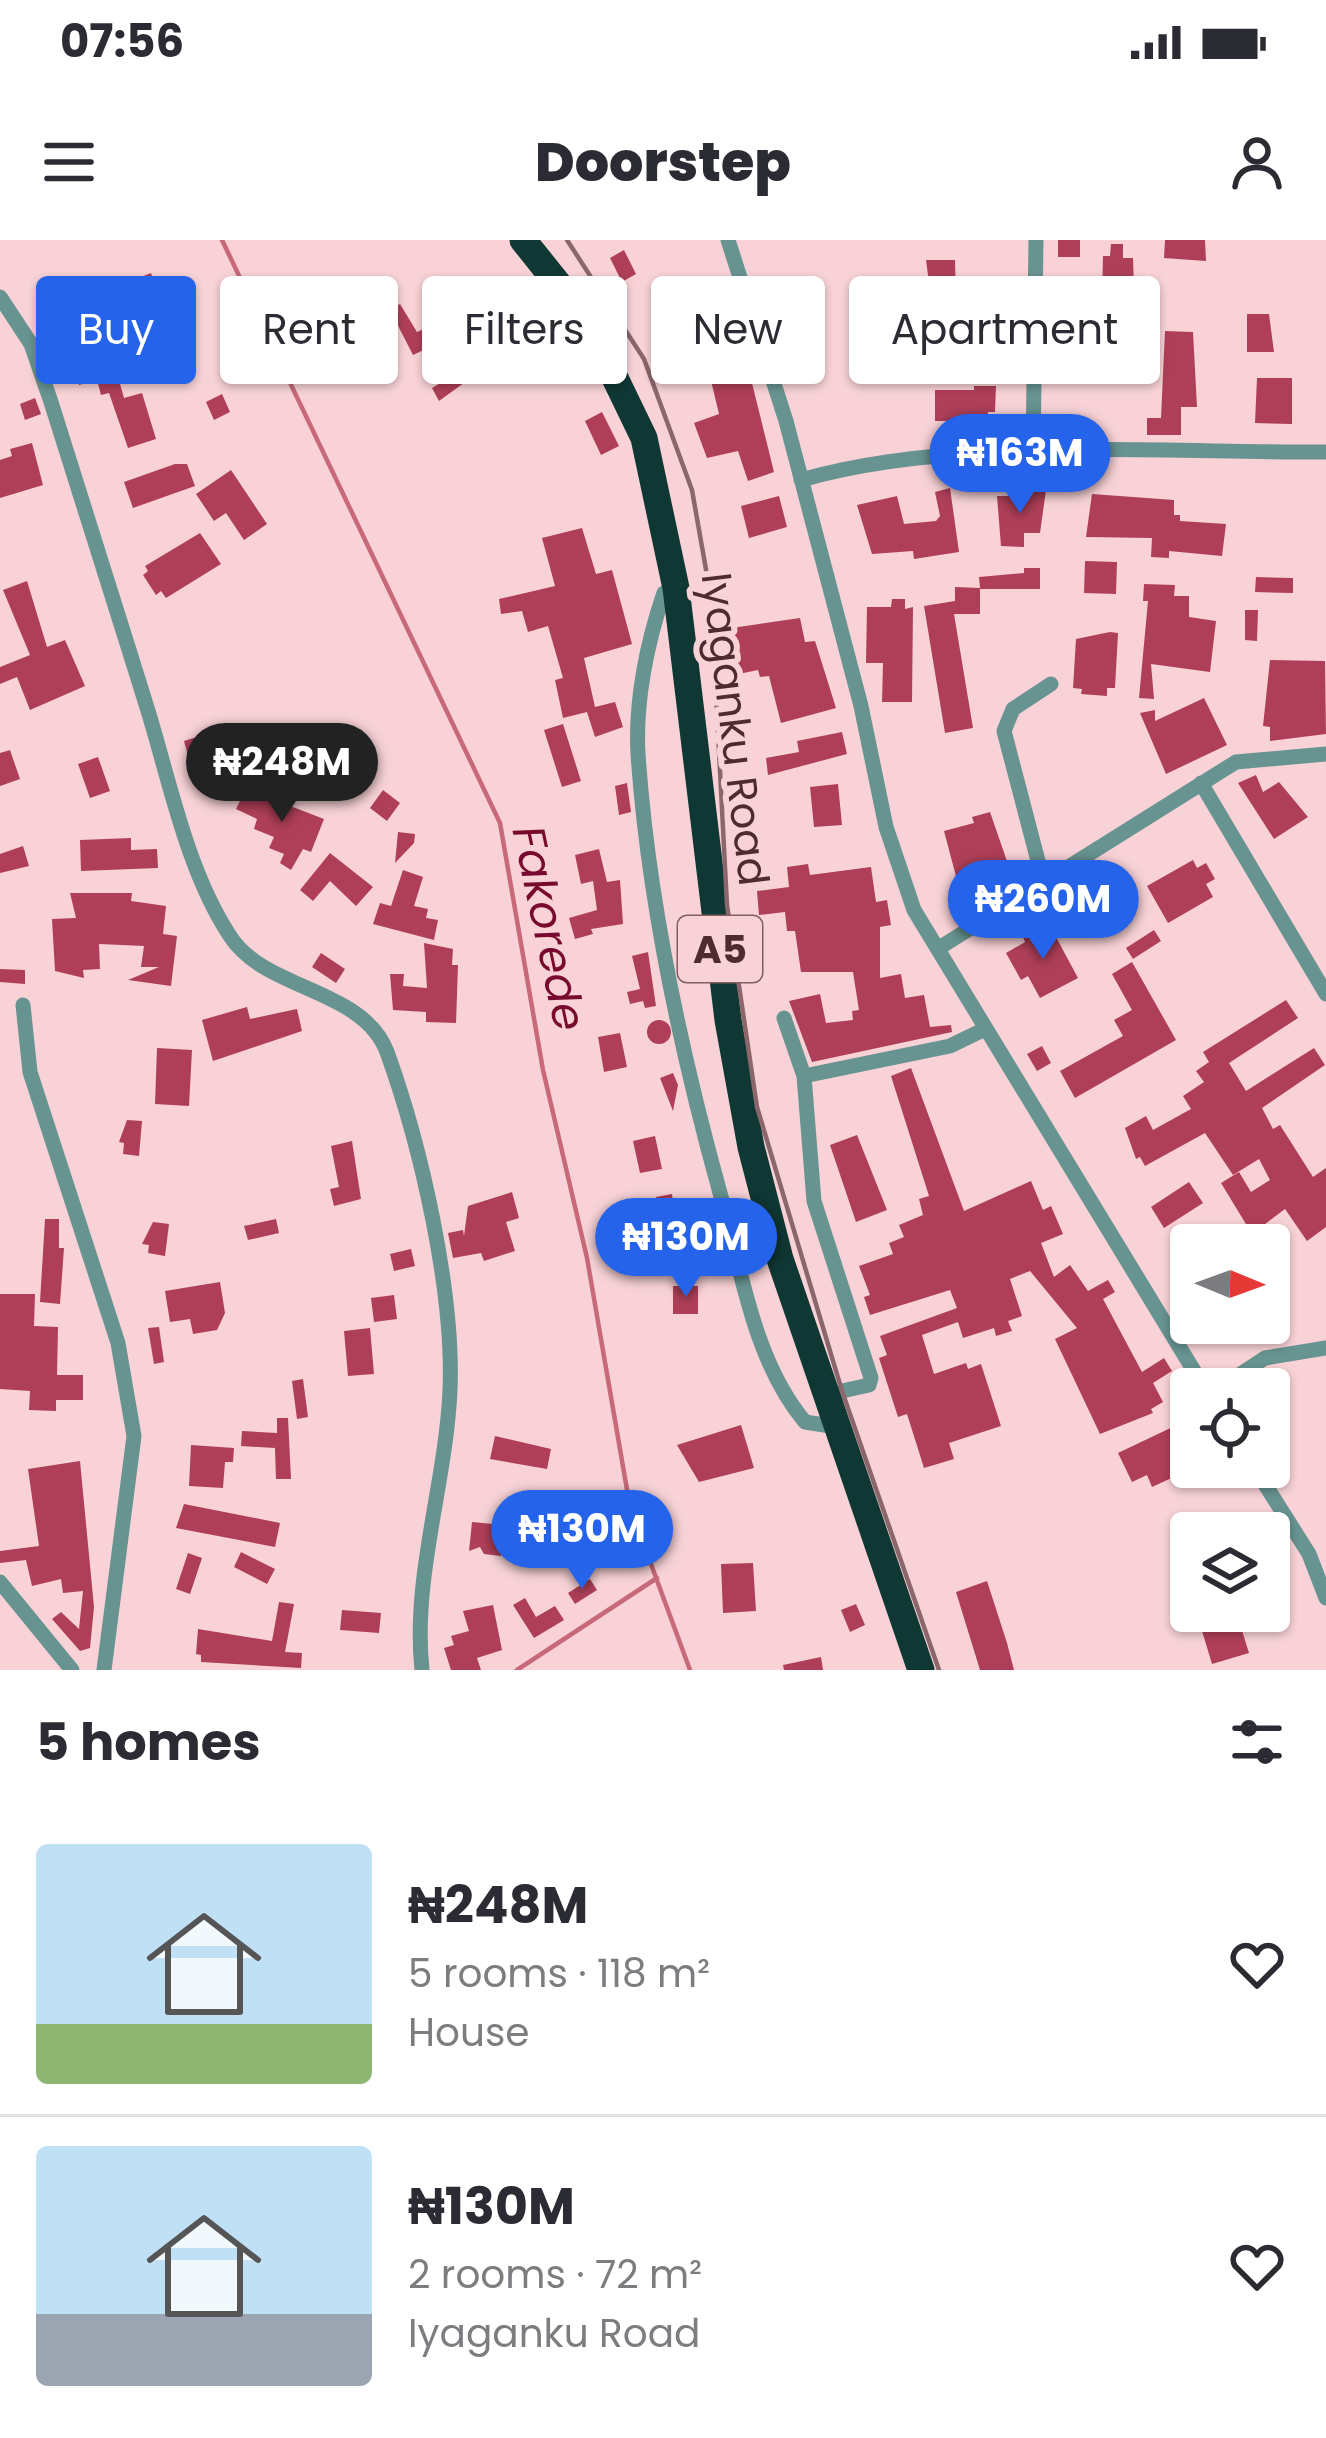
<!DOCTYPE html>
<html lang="en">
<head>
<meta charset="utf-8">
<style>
  body { margin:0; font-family:Poppins,sans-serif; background:#f2f2f3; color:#2b2b33; height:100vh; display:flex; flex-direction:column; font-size:45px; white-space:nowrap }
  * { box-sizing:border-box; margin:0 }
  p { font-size:39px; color:#7c7c81 }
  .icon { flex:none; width:66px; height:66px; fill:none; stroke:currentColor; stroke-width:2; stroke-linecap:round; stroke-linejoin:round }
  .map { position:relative; height:1430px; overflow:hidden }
  .panel { display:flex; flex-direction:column; background:#fff; flex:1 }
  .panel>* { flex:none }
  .hud { position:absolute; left:36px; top:36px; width:1254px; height:108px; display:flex; gap:24px }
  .needle { width:78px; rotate:91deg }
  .fabs { position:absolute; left:1170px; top:984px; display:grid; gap:24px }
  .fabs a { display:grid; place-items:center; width:120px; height:120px; border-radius:12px; background:#fff; box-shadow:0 3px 9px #0004; font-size:60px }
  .price { position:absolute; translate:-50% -102px; padding:0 27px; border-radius:42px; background:#2563eb; color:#fff; font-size:39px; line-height:78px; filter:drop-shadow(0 3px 6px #0008) }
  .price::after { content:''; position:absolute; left:50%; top:72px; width:36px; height:27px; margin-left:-18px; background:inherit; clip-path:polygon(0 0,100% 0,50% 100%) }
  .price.active { background:#222; color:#fff }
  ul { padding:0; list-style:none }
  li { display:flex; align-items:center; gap:36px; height:300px; padding:0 36px }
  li+li { border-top:3px solid #e1e1e2 }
  li span { display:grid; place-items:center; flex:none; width:336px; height:240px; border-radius:12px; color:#555 }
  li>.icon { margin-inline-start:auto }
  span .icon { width:144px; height:144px; fill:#fffc; stroke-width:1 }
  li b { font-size:51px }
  h2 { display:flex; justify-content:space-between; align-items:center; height:144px; padding:0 36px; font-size:51px }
  .pill { padding:0 42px; border-radius:12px; background:#fff; box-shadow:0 3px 9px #0004; font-size:42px; line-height:108px }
  .pill.active { background:#2563eb; color:#fff }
  .status { display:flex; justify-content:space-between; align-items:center; height:84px; padding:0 60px; background:#fff; direction:ltr }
  .status svg { height:33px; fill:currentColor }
  header { display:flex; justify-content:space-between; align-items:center; height:156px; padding:0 36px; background:#fff; font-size:54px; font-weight:800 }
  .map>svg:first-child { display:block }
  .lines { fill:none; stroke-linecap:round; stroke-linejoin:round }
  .stream { stroke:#c76979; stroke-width:4.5 }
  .building { fill:#af3f58 }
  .street { stroke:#679390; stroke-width:15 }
  .highway { stroke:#0f3734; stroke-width:27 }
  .rail { stroke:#8b676b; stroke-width:4.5 }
  .labels { text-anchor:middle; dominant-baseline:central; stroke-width:12; stroke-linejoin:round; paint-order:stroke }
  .shield { fill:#f8d2d6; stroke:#825d62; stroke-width:3 }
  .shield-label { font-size:39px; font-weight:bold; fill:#4f2b30 }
  .street-label { font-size:42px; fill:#4f2b30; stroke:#f8d2d6 }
  .water-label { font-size:45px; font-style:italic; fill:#780a2e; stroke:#f8d2d6 }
</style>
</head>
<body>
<div class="status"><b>07:56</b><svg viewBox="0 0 49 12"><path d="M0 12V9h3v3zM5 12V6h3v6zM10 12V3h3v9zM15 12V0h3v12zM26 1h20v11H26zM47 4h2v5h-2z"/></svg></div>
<header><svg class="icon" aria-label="menu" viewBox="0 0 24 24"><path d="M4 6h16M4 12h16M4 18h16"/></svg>Doorstep<svg class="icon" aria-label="person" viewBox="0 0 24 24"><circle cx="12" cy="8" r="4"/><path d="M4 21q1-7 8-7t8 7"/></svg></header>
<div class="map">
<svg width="1326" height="1430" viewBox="0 0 1326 1430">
  <rect width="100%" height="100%" fill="#f8d2d6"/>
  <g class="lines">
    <path class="stream" d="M222,0l278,583 43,247 44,188 43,249 60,163
      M517,1430l140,-92"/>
  </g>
  <path class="building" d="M1058,0h22v17h-22z
    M1165,0h40l1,21 -42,-3z
    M1111,4h12v14h10l1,32h-8v6l-24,1 1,-41h7z
    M624,10l12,24 -14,8 -12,-24z
    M926,20h29l1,38h-25z
    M151,33l27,86 -23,8 -20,-66 -35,12 24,85 18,-5 14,46 -28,9 -19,-55 -8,2 -4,-15 -18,5 -20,-66 18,-6 -3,-10z
    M467,40l11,18 -13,8 -11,-17z
    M729,43l16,61 -11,4 4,22 10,-3 26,105 -26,9 -10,-30 -31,7 -13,-35 25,-9 -17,-71 6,-1 -7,-18 11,-4 -10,-26z
    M546,61l8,12 -29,19 -8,-12z
    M400,64l17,28 9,-4 8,17 -21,10 -23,-45z
    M1247,74h22l5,38h-27z
    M1074,80h36v17l-7,9h-27z
    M1165,91l28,1 4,75h-16v28h-34v-17h14z
    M462,130l6,10 -29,21 -7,-13z
    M1257,138h35v46l-37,-1z
    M974,146h22l-1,26h-7v13l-35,7v-11h-18v-31h39z
    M222,154l8,18 -16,8 -8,-18z
    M35,158l6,16 -16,6 -5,-16z
    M602,172l17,34 -18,9 -16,-34z
    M32,203l11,42 -43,13v-38l12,-4 -2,-7z
    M175,224h12l8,22 -62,22 -9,-26z
    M231,230l36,54 -23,16 -18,-27 -12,8 -18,-27z
    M950,248l9,64 -45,7 -1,-8 -41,3 -15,-49 40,-9 7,28 32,-3 4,-5 -5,-24z
    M1020,250h26l-6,43h-16v14l-23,-1 -4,-50h23z
    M1092,254l82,6v15h6v6l46,3 -4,32 -53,-5v7l-18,-1 1,-19 -66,-1z
    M779,256l8,31 -38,11 -8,-32z
    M582,288l14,46 16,-4 20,74 -48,14 11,49 20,-5 8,25 -28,10 -8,-25 -24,6 -8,-38 8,-2 -15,-52 -20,6 -6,-21 -21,3 -2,-15 56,-13 -13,-48z
    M200,293l21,31 -55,34 -5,-7 -5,4 -13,-20 5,-4 -3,-5z
    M1085,321l32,1 -1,32 -32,-1z
    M1024,328h16v21h-60v25h-26l19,114 -28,5 -21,-127 31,-5v-14l25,1 -1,-11 45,-4z
    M1256,337l37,1v15l-38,-1z
    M27,341l20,66 18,-7 20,46 -55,24 -13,-33 -17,7v-17l30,-12 -27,-65z
    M1144,344l31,1 -1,11h15v21l27,4 -6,51 -59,-8 3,35 -15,-1 9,-97h-5z
    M892,359h13v10l8,-2 -1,95h-30l1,-39h-17l1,-56h24z
    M1245,370h13l-1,31 -12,-1z
    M800,378l5,24 10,-1 21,67 -55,15 -12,-47 -9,1 -2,-7 -24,5 -2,-47z
    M1110,392l8,1 -3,55h-8v8l-26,-2 1,-5 -9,-1 3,-49z
    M1270,420l55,1 1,73 -56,7v-14l-7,-1z
    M1204,458l23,47 -61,29 -26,-61 15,-3v11z
    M563,484l18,57 -19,6 -18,-57z
    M220,490l6,22 -36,11 -6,-22z
    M842,492l5,22 -79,21 -2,-17 33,-6 -2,-11z
    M10,510l10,29 -20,7v-33z
    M98,517l12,34 -20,7 -12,-34z
    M1256,535l7,17 16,-10 29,35 -34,22 -36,-56z
    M627,543l4,29 -12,3 -4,-29z
    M838,544l4,41 -28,2 -4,-40z
    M246,549l78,30 -13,33 -8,-3 -12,21 -11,-7 4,-9 -15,-6 5,-11 -20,-8 3,-10 -21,-10z
    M383,550l17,13 -13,18 -17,-13z
    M990,572l19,55 -52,13 -13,-49 30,-8 -2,-6z
    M398,592l17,2 -1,9 -19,20z
    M131,598v12l26,-1 1,19 -77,3 -1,-31z
    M23,606l6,20 -29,7v-19z
    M599,609l8,33 13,-2 3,44 -32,5 2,5 -18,5 -6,-21 28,-8 -4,-29 -12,3 -6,-29z
    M330,613l43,34 -17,19 -26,-25 -17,20 -13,-11z
    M1193,620l4,8 9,-5 9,16 -9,5 7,13 -45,26 -21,-37z
    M808,624l2,11 61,-8 5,35 11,-2 4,25 -11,2v51l21,-4 4,24 19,-3 6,32 21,-2 1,7 -140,30 -23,-61 31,-7 6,29 27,-3 -1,-9 7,-1 -6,-38h-52l-6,-41h-8l-2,-19 -26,3 -2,-24 32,-4 -2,-20z
    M403,630l20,7 -9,29 14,3 -2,9 12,2 -4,20 -61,-16 7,-21 11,3z
    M70,653h62l-1,8 35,5 -3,28 14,2 -6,50 -43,-6 31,-13h-18l3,-21 -45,-2 1,25 -17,1 1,8 -29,-7 -3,-52 24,-1z
    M1050,686l28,52 -38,20 -12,-22 -7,4 -15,-27 19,-11 -2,-5z
    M1154,690l7,11 -28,18 -7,-11z
    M424,703l29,6 -1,16h6l-2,58 -30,-1v-10l-33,-2 -3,-36h14l-1,12 24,2z
    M648,712l8,54 -11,2 -2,-7 -13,3 -3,-12 13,-3 -8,-33z
    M321,713l24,16 -9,14 -24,-16z
    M1132,722l44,78 -101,58 -15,-27 63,-35 -9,-16 18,-10 -20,-36z
    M0,729l25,1v14l-25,-2z
    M1286,760l12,18 -69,45 17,28 68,-43 11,17 -63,43 11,21 7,-4 33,52 13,-9v59l-19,14 -22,-32 -33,25 -31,-51 18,-11 12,20 19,-12 -11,-21 -26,16 -28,-42 -60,33 -5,-9 -4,2 -11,-31 21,-12 7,14 38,-21 -8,-13 21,-14 -8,-11 13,-9 -6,-10z
    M247,767l3,12 47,-10 5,22 -89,30 -11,-41z
    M647 792a12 12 0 1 1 24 0a12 12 0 1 1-24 0Z
    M620,793l7,34 -23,5 -6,-35z
    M1042,806l9,17 -14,8 -10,-17z
    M157,808l35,2 -3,56 -34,-2z
    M911,828l53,143 67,-30 12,29 8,-4 12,28 -22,9 13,34 16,-12 18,26 20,-11 7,12 -12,7 39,73 22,-14 8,13 -19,12 10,19 -12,7 2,4 -53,21 -45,-95 22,-11 -47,-57 -20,8 12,37 -14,5 4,10 -16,5 -2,-8 -31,10 -5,-16 -36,13 12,39 32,-11 2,6 13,-5 20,62 -52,17 5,16 -30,9 -17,-54 -9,3 -19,-59 8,-3 -7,-19 77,-28 -7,-18 -80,25 -6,-18 6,-2 -11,-29 34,-12 -4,-11 15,-6 -5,-12 24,-10 -4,-16 10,-3 -38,-120z
    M673,833l5,12 -5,26 -13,-33z
    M127,880l15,1 -3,35 -16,-2 1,-11 -5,-1z
    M857,895l30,75 -31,12 -26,-77z
    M655,896l7,33 -22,4 -7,-32z
    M352,901l9,58 -27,7 -4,-17 9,-2 -8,-41z
    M1189,942l14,21 -39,25 -13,-21z
    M512,952l7,26 -13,4 9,29 -31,10 -3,-8 -28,5 -5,-25 15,-3 1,6 4,-30z
    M672,954l4,32 13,-3 11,41 -33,9 -11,-42v-34z
    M45,979h14v29h5l-4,56 -20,-2z
    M276,979l3,14 -31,7 -4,-14z
    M153,982l16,2 -4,32 -17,-3 1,-8 -7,-1z
    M1218,984l12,21h-47l21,-13z
    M411,1009l4,17 -21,5 -4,-17z
    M220,1042l5,31 -8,17 -24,4 -3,-15 -20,3 -5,-31z
    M673,1046h25v28h-25z
    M0,1054h35l-1,32 24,1 -1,48h26v25h-27v11l-27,-1 1,-19 -30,-2z
    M394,1055l3,24 -23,3 -3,-24z
    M159,1087l5,35 -10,2 -6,-36z
    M370,1088l4,46 -26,2 -4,-45z
    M303,1139l5,38 -11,2 -5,-38z
    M277,1178h11l3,61h-15l-1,-31 -34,-2 1,-15 35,2z
    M1181,1183l10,32 -20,10 5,11 -24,11 -5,-12 -15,7 -14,-29z
    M741,1185l13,43 -55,14 -22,-37z
    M495,1196l56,13 -4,20 -57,-10z
    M191,1205l43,3 -1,14h-8l-2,26 -34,-2z
    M80,1221l14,146 -4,41 -10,3 -28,-32 9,-7 18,17 4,-38 -20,2 -2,-14 -29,7 -6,-26 -26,3v-12l39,-5 -11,-77z
    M184,1264l96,19 -5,24 -99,-19z
    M542,1279l6,15 -20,9 -6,-15z
    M472,1282l32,3 -3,31 -17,-2 -4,-7 -11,4z
    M241,1312l34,17 -8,15 -33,-17z
    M188,1313l14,5 -12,36 -14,-5z
    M753,1323l3,48 -33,2 -2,-49z
    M590,1339l7,11 -22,14 -7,-11z
    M987,1341l20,62 7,27h-34l-24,-78z
    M525,1358l11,19 19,-11 9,14 -30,18 -21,-33z
    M279,1362l15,2 -9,48 17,1 -1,15 -100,-6v-7l-5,-1 2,-25 74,12z
    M856,1364l9,21 -15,7 -9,-22z
    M493,1365l9,45 -25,8 4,12h-30l-7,-22 10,-3 -3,-9 18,-5 -6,-20z
    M342,1370l39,3 -2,20 -39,-3z
    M1196,1371h40l13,42 -37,11z
    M821,1417l2,13h-39l-1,-5z"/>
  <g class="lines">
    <path class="street" d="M728,0l58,181 75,285 25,121 28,83 291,479
      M0,57l31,47 20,58c32,105 66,208 98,312 22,73 39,158 81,222 35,55 133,52 157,116 34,94 67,239 63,338 -4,93 -38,188 -28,280
      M1033,213l3,-213
      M801,240c150,-44 366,-27 525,-28
      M676,348l-12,5c-17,49 -29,109 -26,161 10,147 43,298 82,439 21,75 33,167 85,229l32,5
      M1201,543l125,211
      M1043,640l-39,-149 9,-22 38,-25
      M939,708l297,-186 90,-8
      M23,765l7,67 88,271 16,93 -30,234
      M784,778l20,58 10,125 57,177 -2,7 -27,6 -13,11
      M804,836l146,-30 35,-17
      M1218,1149l47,-31 61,-10
      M1254,1227l55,87 17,44
      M0,1342l72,88"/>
    <path class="highway" d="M523,0l64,80 57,118 32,150 52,432 23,127 29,112 141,411"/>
    <path class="rail" d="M567,0l77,119 48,131 19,108 16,307 30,202 85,284 97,279"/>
  </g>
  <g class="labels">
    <rect class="shield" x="678" y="676" width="84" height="66" rx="9"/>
    <g class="shield-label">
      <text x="720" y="709">A5</text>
    </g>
    <g class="street-label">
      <text transform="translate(735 489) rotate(83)">Iyaganku Road</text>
    </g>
    <g class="water-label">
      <text transform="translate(549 688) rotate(78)">Fakorede</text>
    </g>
  </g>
</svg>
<div class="fabs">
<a><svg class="needle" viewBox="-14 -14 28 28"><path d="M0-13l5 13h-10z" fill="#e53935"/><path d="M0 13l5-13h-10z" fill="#7c7c81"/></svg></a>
<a><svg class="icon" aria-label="locate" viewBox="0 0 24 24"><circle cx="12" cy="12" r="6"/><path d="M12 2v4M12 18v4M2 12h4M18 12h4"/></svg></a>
<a><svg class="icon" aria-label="layers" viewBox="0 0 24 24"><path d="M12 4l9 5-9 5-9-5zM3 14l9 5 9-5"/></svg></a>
</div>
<b class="price" style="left:1020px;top:276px">₦163M</b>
<b class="price active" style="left:282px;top:585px">₦248M</b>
<b class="price" style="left:1043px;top:722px">₦260M</b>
<b class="price" style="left:686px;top:1060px">₦130M</b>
<b class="price" style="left:582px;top:1352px">₦130M</b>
<div class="hud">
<a class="pill active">Buy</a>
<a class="pill">Rent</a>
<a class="pill">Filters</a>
<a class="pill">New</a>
<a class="pill">Apartment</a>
</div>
</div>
<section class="panel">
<h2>5 homes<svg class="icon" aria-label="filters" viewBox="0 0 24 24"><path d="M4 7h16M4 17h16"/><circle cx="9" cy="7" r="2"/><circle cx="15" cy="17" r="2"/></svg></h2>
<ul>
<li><span style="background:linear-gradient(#bfe0f5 75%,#8fb573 0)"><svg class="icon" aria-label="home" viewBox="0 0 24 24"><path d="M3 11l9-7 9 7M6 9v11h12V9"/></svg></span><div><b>₦248M</b><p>5 rooms · 118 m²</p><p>House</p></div><svg class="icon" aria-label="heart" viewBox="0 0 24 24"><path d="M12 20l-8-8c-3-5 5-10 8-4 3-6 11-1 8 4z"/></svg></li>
<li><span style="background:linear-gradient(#bfe0f5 70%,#9aa5b1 0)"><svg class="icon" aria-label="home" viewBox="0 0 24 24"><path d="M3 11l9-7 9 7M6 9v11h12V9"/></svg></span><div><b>₦130M</b><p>2 rooms · 72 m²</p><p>Iyaganku Road</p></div><svg class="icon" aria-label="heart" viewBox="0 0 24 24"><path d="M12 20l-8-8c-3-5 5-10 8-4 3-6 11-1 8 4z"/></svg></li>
</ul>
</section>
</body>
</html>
